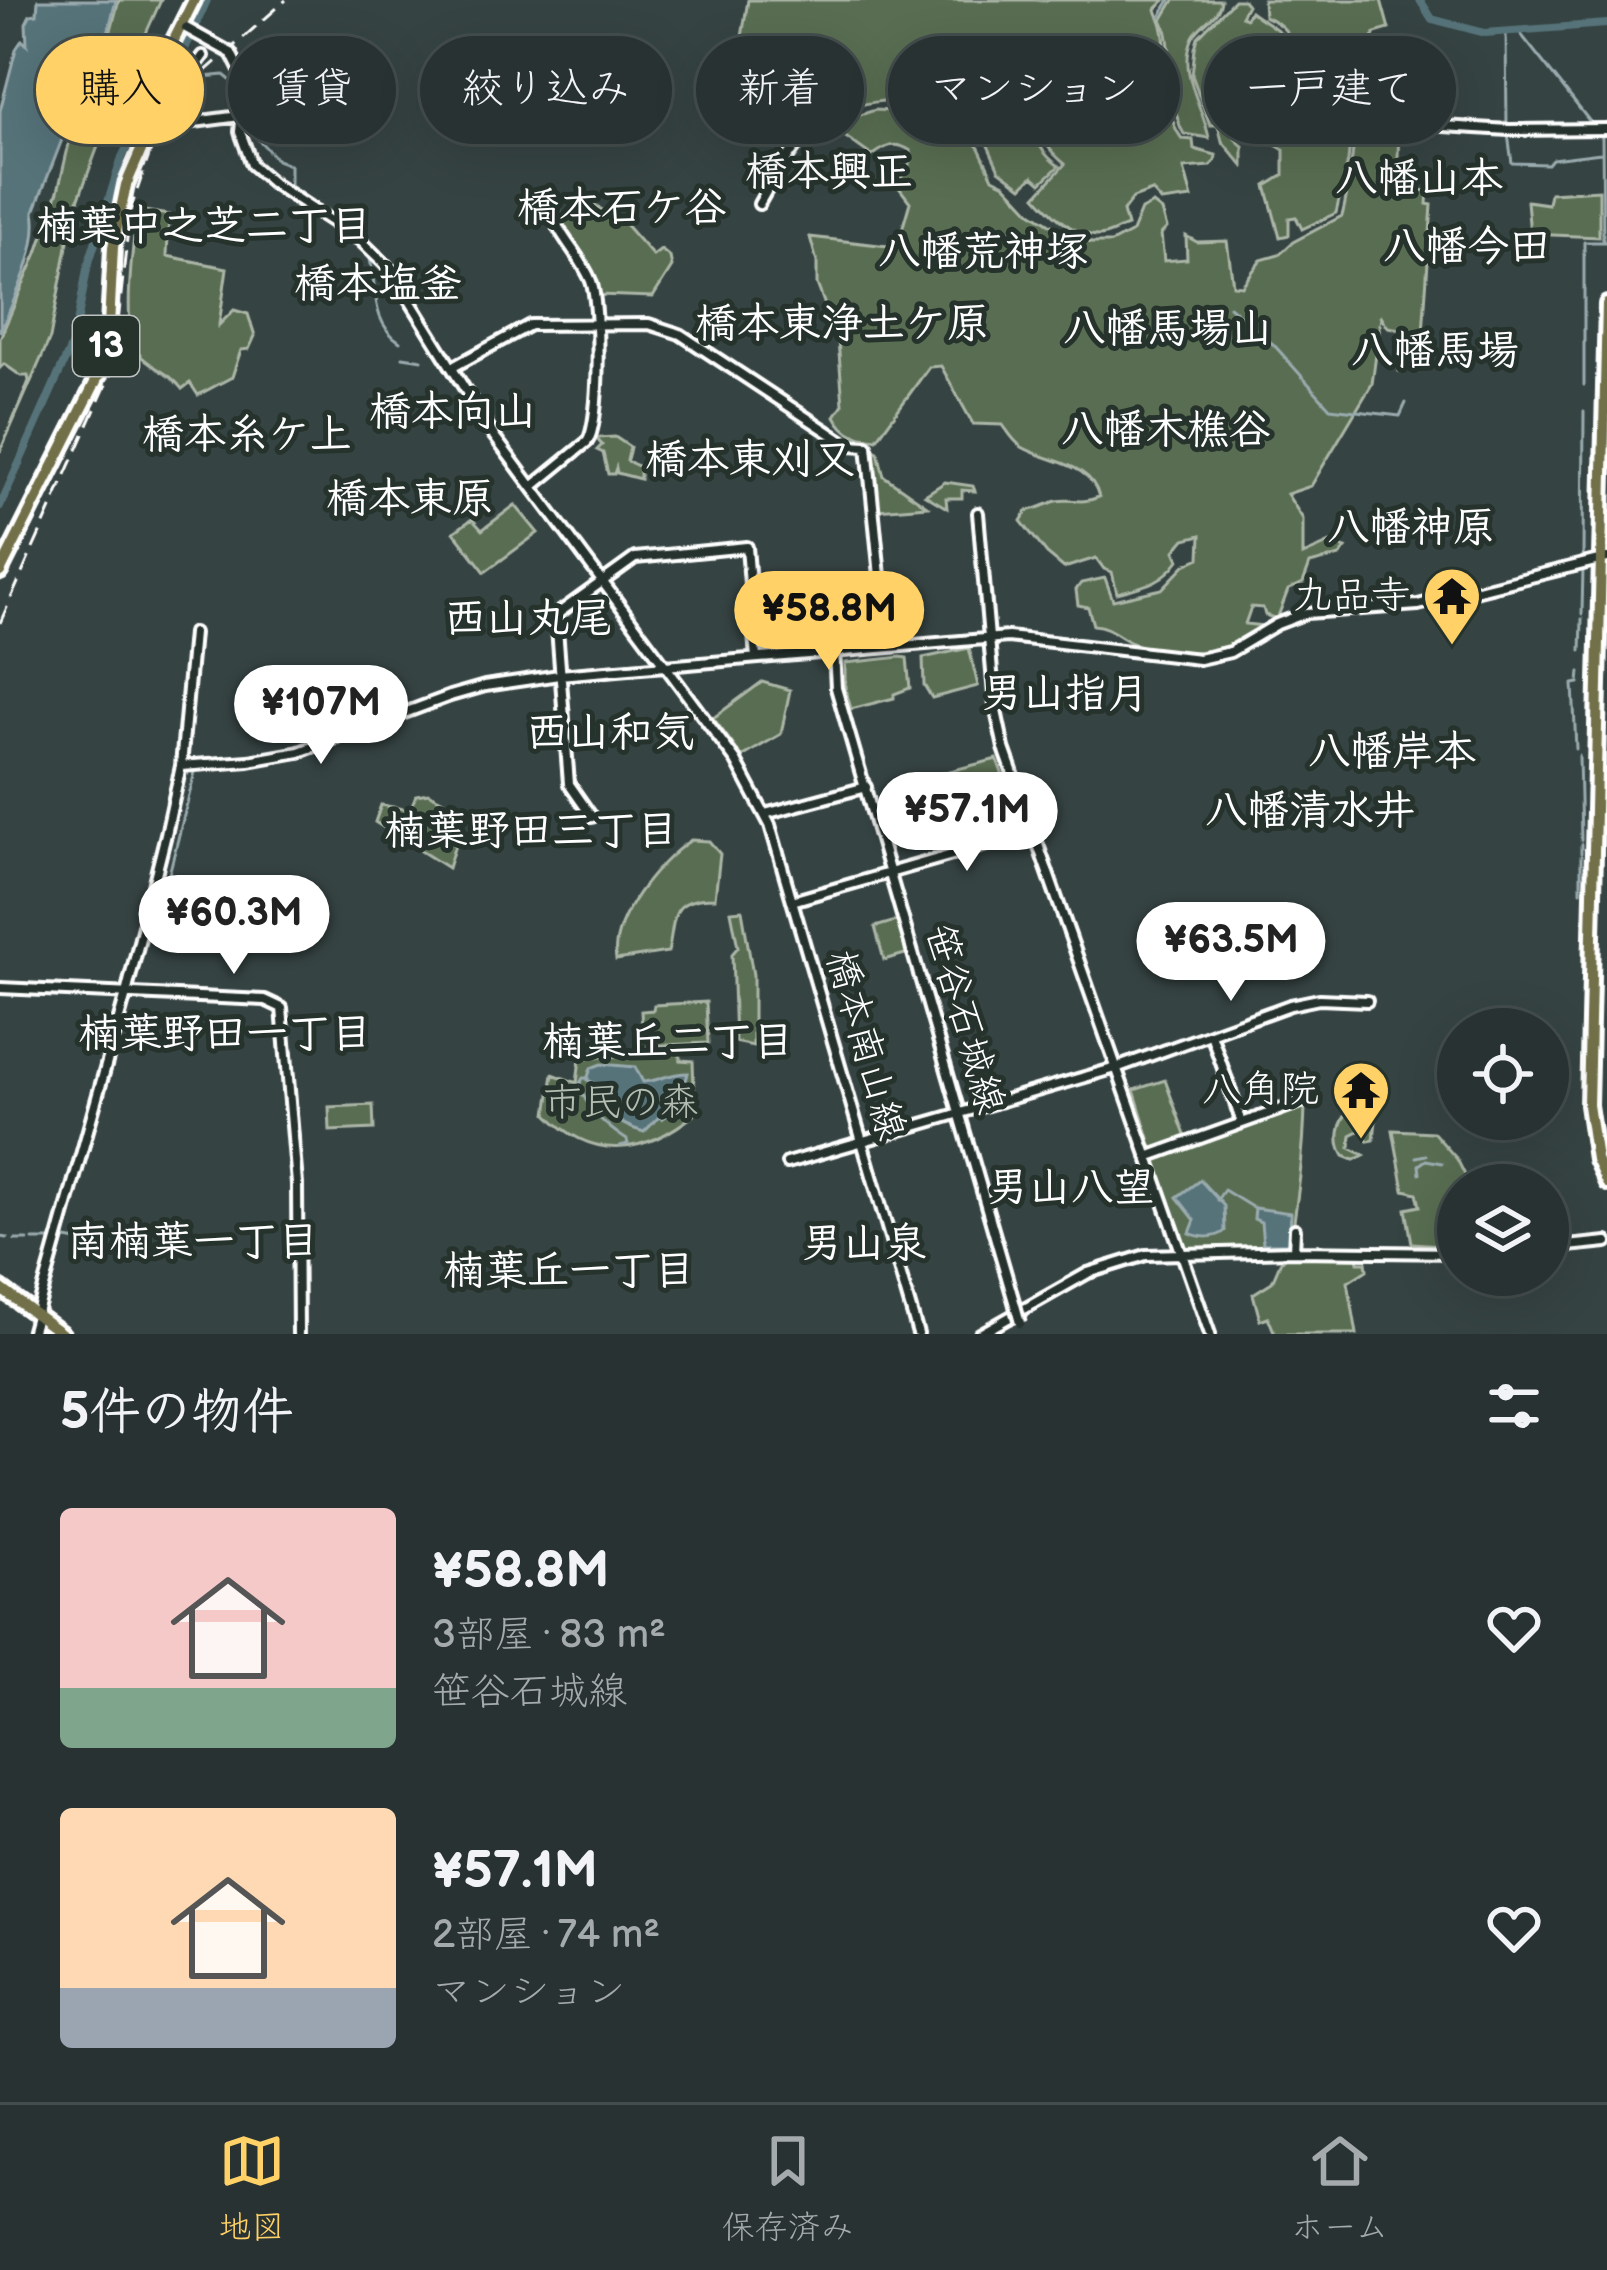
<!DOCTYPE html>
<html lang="ja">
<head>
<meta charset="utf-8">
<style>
  body { margin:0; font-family:"Balsamiq Sans","Klee One",sans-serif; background:#343e3e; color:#f1f3f6; height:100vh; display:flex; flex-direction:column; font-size:45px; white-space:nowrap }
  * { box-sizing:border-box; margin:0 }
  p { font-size:39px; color:#a5aaac }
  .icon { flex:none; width:66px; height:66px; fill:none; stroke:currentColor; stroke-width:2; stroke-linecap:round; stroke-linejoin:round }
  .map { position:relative; height:1334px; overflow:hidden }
  .details { display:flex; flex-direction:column; background:#283232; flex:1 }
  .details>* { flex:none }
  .banner { position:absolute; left:36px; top:36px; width:1536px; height:108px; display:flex; gap:24px }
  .tools { position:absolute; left:1437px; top:1008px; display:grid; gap:24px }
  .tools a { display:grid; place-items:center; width:132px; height:132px; border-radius:50%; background:#283232; box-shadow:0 12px 48px #0002,0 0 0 3px #444d4d; font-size:60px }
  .price { position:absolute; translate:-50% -102px; padding:0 27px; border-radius:42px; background:#fff; color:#222; font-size:39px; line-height:78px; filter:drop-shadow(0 3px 6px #0008) }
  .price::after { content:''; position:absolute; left:50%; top:72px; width:36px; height:27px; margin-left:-18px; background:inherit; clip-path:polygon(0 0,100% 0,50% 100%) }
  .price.on { background:#ffd166; color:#111 }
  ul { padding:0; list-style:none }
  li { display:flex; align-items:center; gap:36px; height:300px; padding:0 60px }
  li span { display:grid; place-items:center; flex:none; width:336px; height:240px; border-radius:12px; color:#555 }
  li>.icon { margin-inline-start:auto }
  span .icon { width:144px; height:144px; fill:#fffc; stroke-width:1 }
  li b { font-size:51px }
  h2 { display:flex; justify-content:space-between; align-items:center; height:144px; padding:0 60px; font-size:51px }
  .pill { padding:0 42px; border-radius:54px; background:#283232; box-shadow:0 12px 48px #0002,0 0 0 3px #444d4d; font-size:42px; line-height:108px }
  .pill.on { background:#ffd166; color:#111 }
  .tabs { display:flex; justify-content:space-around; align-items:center; height:168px; border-top:3px solid #444d4d; background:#283232; font-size:33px; color:#a5aaac }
  .tabs a { display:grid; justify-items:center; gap:6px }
  .tabs .on { color:#ffd166 }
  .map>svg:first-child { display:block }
  .green { fill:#586d51; stroke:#acb6a8; stroke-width:3 }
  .water { fill:#56737a; stroke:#9aabaf; stroke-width:3 }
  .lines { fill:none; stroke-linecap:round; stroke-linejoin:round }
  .stream { stroke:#9aabaf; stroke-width:3 }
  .river { stroke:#56737a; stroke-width:8 }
  .minor-casing { stroke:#fff; stroke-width:16 }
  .major-casing { stroke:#fff; stroke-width:20 }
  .minor { stroke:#26332d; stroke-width:8 }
  .major { stroke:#71704a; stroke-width:10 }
  .rail { stroke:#fff; stroke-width:3; stroke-dasharray:18 9; stroke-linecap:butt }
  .minor-bridge-casing { stroke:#fff; stroke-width:16; stroke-linecap:butt }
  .minor-bridge { stroke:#26332d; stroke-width:8 }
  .labels { text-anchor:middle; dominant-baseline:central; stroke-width:10; stroke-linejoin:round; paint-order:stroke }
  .shield { fill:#26332d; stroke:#bec2c0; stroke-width:3 }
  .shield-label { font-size:36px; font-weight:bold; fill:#fff }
  .poi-label { font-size:39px; fill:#fff; stroke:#26332d; text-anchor:end }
  .street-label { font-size:39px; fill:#fff; stroke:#26332d }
  .park-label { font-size:39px; fill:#b4bdb1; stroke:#26332d }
  .neighbourhood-label { font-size:42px; font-weight:bold; fill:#fff; stroke:#26332d }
</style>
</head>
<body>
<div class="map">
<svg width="1607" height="1334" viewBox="0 0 1607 1334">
  <rect width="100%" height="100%" fill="#354342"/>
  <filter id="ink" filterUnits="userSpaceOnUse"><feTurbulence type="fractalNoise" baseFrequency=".00833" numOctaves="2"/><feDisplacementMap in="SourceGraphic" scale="24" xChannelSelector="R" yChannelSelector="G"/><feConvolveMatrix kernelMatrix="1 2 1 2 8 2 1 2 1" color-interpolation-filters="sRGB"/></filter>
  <g filter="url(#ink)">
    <path class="green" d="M119,0h42l-45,100 -10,5 1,17 -34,92 -23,124 -50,114 29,-71 -1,-5h-7l-17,-12 -4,4v-30l37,-85 21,-62 16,-69 28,-58z
      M748,0h417l-9,9c1,6 5,11 6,17 9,33 -3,82 20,113l11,1 1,9 22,6 -1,6 -5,5 -26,2 8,30 -30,4 -10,-11 -19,7 -10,13 4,15c-10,3 -19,11 -30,10 -26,-2 -45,-22 -61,-40l29,-32c-44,-36 -23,-61 -10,-107l-40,-8 -40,54 -10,20c-14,-4 -24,-10 -37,-15 -35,-15 -73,-4 -106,10l-54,-34 -26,-47z
      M1174,0h47c-2,18 -20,22 -28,37 -16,35 10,68 16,101l-25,-4c-18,-29 -9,-96 -22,-114z
      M1234,0h9l4,5 -6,11 5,2 4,-7c26,20 55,27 32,65h-14l-2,-21 -48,5 -4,34c12,14 13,41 29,52v20l-21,-25 -4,-16h-8l-18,-50 3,-27 3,-11z
      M1263,0h118l8,29 -14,4 -16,31 -5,-1 -16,11 -19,-4v-26l-9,-3 -16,14c-1,-20 -11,-31 -30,-39z
      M1310,45l6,2 -8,27 28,5 -3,16 8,2 5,-6v-17l12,-2 -10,89 -12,52 -34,16 -6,-12 -7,1v17l-9,2 -14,-51 18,-11v-25l-15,-9c3,-35 16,-71 41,-96z
      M1393,47l6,80 -2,62 31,2 -1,13 5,1 -10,142h-11v6h-7v18h-5v-27h9l3,-13 -23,-4 -7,-10 -9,67 -61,102 -24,8 16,25v36l27,-12 16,5 -6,8 -30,8 -7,19 -15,7 -11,29 -12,-4 -2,-7 -12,-1 -6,17 19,2 -2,3c-40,25 -82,30 -127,15 -16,-6 -24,-18 -42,-19l-5,-18 -10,-2 -2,-15 5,-7 24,-5 8,22 49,-11 23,-24 15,-7 1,-23 -16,4 -10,12 4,9c-16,23 -35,26 -62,33l-5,-21 -8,-3 -8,-11 -32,10 -17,-14 -26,-33 6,-10c12,-2 21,-8 30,-10 17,-3 22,4 42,-4 -8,-35 -50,-34 -77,-50 -8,-5 -14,-15 -19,-22l-30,-1 -32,-58 -12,1 -52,72c-21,-2 -32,-4 -42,-23l8,-12 -5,-64 -21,-56v-22l-7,-25 87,10 13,-45 -13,-17 14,-24v-10c-16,-10 -24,-6 -39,5l-43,-31 46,-15 49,3 22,15 18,3 15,17 14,30 12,6 26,28 39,25 22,6h19l21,-11 9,-22 12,-6 9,7 5,17 -6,6 3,27 23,-2 -1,-23 11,6 30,-1 6,44 9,1 19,-26 18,-5 14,-13 49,-26c14,-51 10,-119 33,-163z
      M1016,51l35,8c-14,41 -34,77 8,107l-18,17 -8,-7 -11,11 -23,-17 -18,-40 -13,-8 8,-18z
      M1599,190v47l-69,-3 -3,-33 21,3 2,-11z
      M594,205l30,18 29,33 8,-6 9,7 2,10 -19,30 -55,-2 -6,-18 -37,-62z
      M138,210l31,5 -2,41 60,12 -8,57 15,-15 14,4 7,22 -6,13 -8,1 -9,27 -34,18 -8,-12 -8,6c-12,-17 -32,-21 -44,-36 -17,-22 -5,-114 0,-143z
      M615,437l15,10 -3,14 13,6v12l-23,-6 -1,-5 -2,6h-6l-5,-21 -6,-3 5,-5 -6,-7z
      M872,449l6,3 6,24 43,30 -50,4z
      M945,482l28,4 2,5 -13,-1v8h-16l1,10 -22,-13z
      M515,505l23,28 -53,39 -31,-40 18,-13 10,11z
      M969,648l9,38 -46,12 -8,-13 -1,-27z
      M901,657l6,1 3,30 -16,6v4l-43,11 -6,-21v-25z
      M762,682l28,8 -9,44 -39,23 -29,-39z
      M997,759l24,67 -59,19 -24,-71z
      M428,793l37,19 -17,56 -73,-46 6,-17 29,5 6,-15z
      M691,840l18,1 11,13 -5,44c-47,0 -39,19 -47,54l-52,8c-6,-41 42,-98 75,-120z
      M742,910l11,65v71l-18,-4 -3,-88 6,-7 -7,-36z
      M899,920l10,33 -25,7 -9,-33z
      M706,1002l2,41 -65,3 -2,-35 12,-1 1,-5z
      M680,1053v7l13,1 2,53c-48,39 -101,50 -148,0l6,-40 24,9 3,-25z
      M1165,1080l21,58 -33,13 -19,-61z
      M1301,1104l4,2c-1,49 -8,95 -15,143l-107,-1 -30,-90z
      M373,1105l1,24 -44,2 -1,-24z
      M1351,1109l20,3 5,8 -2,20 -6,1 -7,-11 -10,5 -1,13 14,7 -10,5 -10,-4c-9,-15 -6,-35 7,-47z
      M1393,1130l40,2 24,27 13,26h-12v39l-19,4 2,17 -29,-2 -6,-34 14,-3 -3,-13 -13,-3z
      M1357,1256l1,6h8l1,8 -19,12 9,52h-82l-7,-17 -8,3 -7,-26 19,-12 9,-21 6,-4z"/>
    <path class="water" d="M38,0h78l-15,62 -32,26 -14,19 15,12 -36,93c7,35 -20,88 -34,120v-221l16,-62 6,-9 5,5 -1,-22 4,-8 7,-1z
      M601,1064l34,3 8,15c17,-1 24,-9 45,-9l-9,34 -17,12 -3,-2 -15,15c-27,-7 -45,-23 -52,-50l-5,-2 4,-12z
      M1200,1180l24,26 1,25c-9,8 -25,7 -35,2l5,-13 -18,-23z
      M1255,1208l36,5 -2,31h-26l-2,-22 -7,-3z"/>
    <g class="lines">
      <path class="stream" d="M1160,17l10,-17
        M1506,31l1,96 5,36 36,1 4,-5 49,-6
        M1520,33l82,104 1,104
        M178,61l7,4
        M203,77l21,-2 15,12
        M247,92l11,7v10
        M1422,92l1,12
        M260,121l-2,18 19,21 13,5v21l25,17
        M354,228l9,8
        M369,255c9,31 0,66 31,87
        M1229,306l45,39 56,63 70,8 6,-13
        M403,357l19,3
        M1584,385v-143h23
        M1583,558l1,-147
        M1582,614l1,-46
        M1581,651l1,-32
        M1576,749l-3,-65 6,-1 1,-11
        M1579,756l2,84
        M1581,853v-9
        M1581,891v-35
        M588,1078h-5l-4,7c8,24 26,41 48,55l1,4 -8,2
        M1416,1157l10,-2
        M1420,1174l-1,-9 7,-5 16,3
        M1217,1200l7,-10 31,19
        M0,1237l8,1
        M66,1239l23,4 18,-14
        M15,1240h13
        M33,1240h17
        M43,1316l115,-423 7,-3 30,-118"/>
      <path class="river" d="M1420,0l12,19 53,14 122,-9
        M0,506l74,-166 13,-71 35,-112 32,-63 31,-45 22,-49"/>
      <g class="minor-casing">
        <path id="minor" d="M231,53l14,28 -5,51 12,33 22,19 86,56 31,30 103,166 242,325 34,64 148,509
          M160,104l13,-7 30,-41
          M194,122l46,-6
          M1443,126l66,4 98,-1
          M759,204l18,-32 37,-50
          M453,367l77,-42 119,-1 31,10 168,111 19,1 20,200
          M532,487l55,-45c14,-19 13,-137 4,-161 -11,-27 -34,-46 -42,-75
          M978,513l17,193 9,42 206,586
          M834,651l2,37 179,617
          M181,766l68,-5 50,-9 151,-56 35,-10 74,-11 449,-38 191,22 31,-7 47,-28 29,-11 112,-8 189,-47
          M765,814l101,-27
          M592,817l-23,-33 -13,-169 79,-57 112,-11 9,111
          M792,901l240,-69
          M0,988l265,12 17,8 15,176 1,150
          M1211,1034l31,89
          M1147,1157l157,-56
          M787,1163l329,-95 174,-63 29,-6 48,2
          M1548,1248l59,-6
          M1294,1251l1,-22
          M31,1334l95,-340 41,-164 14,-64 12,-133
          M980,1334l108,-61 58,-18 148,-4 164,2"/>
      </g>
      <g class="major-casing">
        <path id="major" d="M1607,304l-19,801 8,54 11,24
          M0,572l100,-199 9,-47 4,-79 13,-62 32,-74 12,-63 24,-48
          M0,1288l62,46"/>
      </g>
      <use href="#minor" class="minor"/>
      <use href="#major" class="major"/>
      <path class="rail" d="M0,623l113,-254 17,-158 22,-64 22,-38 28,-35 84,-74"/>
      <g class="minor-bridge-casing">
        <path id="minor-bridge" d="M186,28l45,25
          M1015,1305l5,18"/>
      </g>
      <use href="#minor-bridge" class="minor-bridge"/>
    </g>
  </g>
  <defs>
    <g id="temple-pin" transform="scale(3)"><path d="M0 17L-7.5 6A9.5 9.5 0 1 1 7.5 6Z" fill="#ffd166" stroke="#26332d"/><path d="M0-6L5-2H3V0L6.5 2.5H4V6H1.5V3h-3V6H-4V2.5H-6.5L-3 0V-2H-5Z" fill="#111"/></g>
  </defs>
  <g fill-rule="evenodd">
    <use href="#temple-pin" x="1452" y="596"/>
    <use href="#temple-pin" x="1361" y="1090"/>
  </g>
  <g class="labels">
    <rect class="shield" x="73" y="316" width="66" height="60" rx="9"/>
    <g class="shield-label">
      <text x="106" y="346">13</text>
    </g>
    <g class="poi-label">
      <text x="1410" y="596">九品寺</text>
      <text x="1319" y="1090">八角院</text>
    </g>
    <g class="street-label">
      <text transform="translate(964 1019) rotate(74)">笹谷石城線</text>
      <text transform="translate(865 1045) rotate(74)">橋本南山線</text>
    </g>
    <g class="park-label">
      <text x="621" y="1103">市民の森</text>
    </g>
    <g class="neighbourhood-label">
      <text x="829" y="172">橋本興正</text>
      <text x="1419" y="179">八幡山本</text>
      <text x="622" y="208">橋本石ケ谷</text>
      <text x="204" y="226">楠葉中之芝二丁目</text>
      <text x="1467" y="247">八幡今田</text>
      <text x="983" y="252">八幡荒神塚</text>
      <text x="378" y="284">橋本塩釜</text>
      <text x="842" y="324">橋本東浄土ケ原</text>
      <text x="1168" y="329">八幡馬場山</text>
      <text x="1435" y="351">八幡馬場</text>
      <text x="453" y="412">橋本向山</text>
      <text x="1166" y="430">八幡木樵谷</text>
      <text x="247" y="435">橋本糸ケ上</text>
      <text x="750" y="460">橋本東刈又</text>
      <text x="410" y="499">橋本東原</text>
      <text x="1411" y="528">八幡神原</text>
      <text x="528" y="619">西山丸尾</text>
      <text x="1065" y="694">男山指月</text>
      <text x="610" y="733">西山和気</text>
      <text x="1392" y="752">八幡岸本</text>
      <text x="1310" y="811">八幡清水井</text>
      <text x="531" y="831">楠葉野田三丁目</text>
      <text x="225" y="1034">楠葉野田一丁目</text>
      <text x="668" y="1042">楠葉丘二丁目</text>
      <text x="1071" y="1188">男山八望</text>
      <text x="193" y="1242">南楠葉一丁目</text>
      <text x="864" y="1244">男山泉</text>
      <text x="569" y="1271">楠葉丘一丁目</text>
    </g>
  </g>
</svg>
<div class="tools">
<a><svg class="icon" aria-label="locate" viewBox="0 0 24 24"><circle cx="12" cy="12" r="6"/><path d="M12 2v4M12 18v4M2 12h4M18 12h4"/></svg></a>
<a><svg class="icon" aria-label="layers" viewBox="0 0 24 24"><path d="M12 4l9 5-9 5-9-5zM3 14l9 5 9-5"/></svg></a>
</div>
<b class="price on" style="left:829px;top:673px">¥58.8M</b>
<b class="price" style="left:321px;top:767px">¥107M</b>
<b class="price" style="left:967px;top:874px">¥57.1M</b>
<b class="price" style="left:234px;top:977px">¥60.3M</b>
<b class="price" style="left:1231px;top:1004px">¥63.5M</b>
<div class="banner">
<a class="pill on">購入</a>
<a class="pill">賃貸</a>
<a class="pill">絞り込み</a>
<a class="pill">新着</a>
<a class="pill">マンション</a>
<a class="pill">一戸建て</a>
</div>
</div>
<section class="details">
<h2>5件の物件<svg class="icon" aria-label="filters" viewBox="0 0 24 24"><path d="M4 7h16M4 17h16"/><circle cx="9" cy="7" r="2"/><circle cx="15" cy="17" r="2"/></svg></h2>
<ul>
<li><span style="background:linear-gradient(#f6c9c9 75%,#7fa58c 0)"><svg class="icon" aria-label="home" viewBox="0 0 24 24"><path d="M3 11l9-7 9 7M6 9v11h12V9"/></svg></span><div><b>¥58.8M</b><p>3部屋 · 83 m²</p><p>笹谷石城線</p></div><svg class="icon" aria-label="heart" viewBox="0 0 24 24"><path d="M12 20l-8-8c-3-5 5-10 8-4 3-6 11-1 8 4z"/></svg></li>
<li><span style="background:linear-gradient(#ffd9b3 75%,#9aa5b1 0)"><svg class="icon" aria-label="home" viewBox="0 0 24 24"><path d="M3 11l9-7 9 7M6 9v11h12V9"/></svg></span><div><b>¥57.1M</b><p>2部屋 · 74 m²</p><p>マンション</p></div><svg class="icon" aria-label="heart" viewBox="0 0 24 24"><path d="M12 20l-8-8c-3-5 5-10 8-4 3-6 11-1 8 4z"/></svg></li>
</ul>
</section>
<nav class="tabs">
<a class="on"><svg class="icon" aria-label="map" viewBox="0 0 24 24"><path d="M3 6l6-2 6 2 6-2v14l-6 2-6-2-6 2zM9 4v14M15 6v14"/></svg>地図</a>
<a><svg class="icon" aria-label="saved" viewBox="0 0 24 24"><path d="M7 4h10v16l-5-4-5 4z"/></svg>保存済み</a>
<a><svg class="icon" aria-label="home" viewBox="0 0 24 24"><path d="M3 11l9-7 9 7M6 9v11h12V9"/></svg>ホーム</a>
</nav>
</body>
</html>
